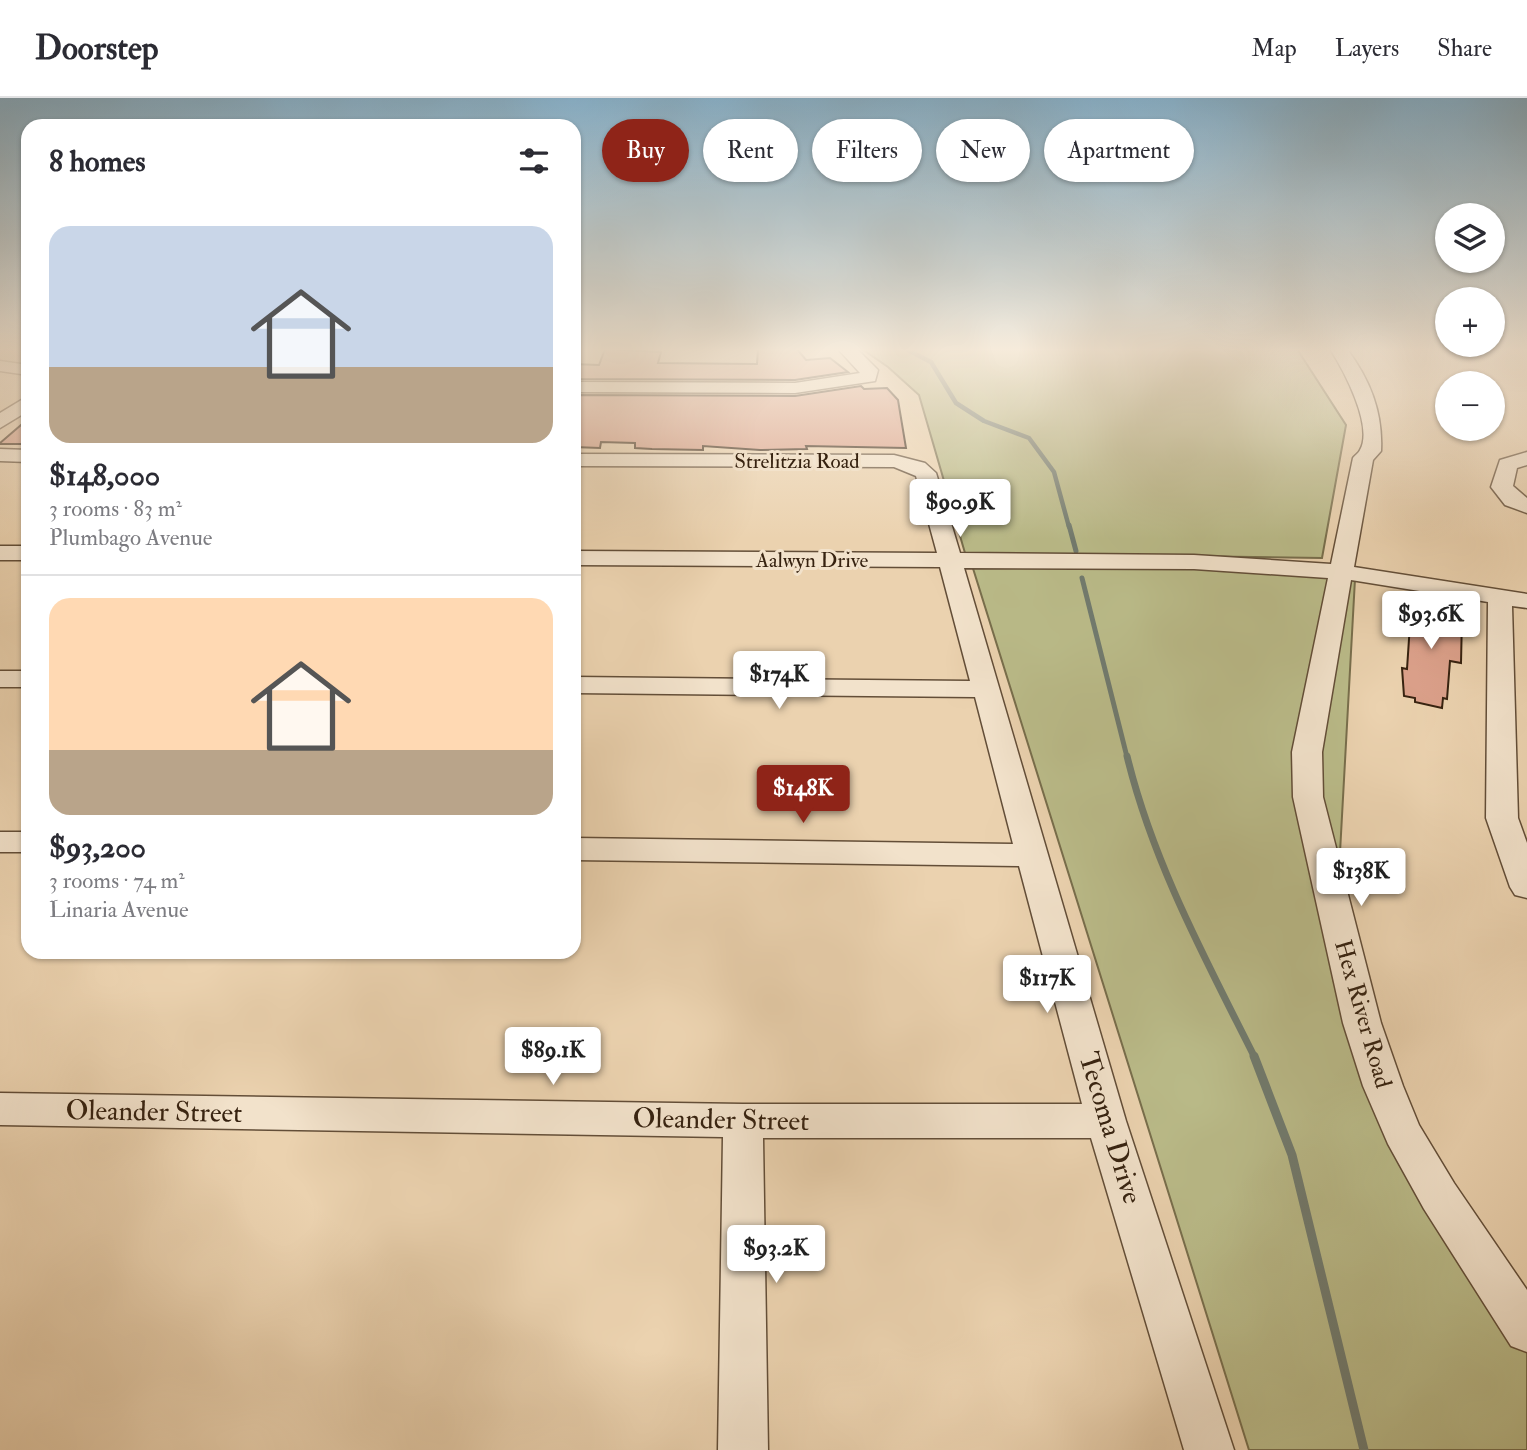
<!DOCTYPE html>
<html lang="en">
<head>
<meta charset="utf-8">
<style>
  body { margin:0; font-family:"IM FELL Double Pica",serif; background:#f2f2f3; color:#2b2b33; height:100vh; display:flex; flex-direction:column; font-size:26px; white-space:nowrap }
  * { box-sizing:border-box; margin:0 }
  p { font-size:23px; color:#7c7c81 }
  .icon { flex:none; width:38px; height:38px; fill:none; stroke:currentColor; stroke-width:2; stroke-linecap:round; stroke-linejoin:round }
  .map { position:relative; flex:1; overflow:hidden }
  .details { position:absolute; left:21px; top:21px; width:560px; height:840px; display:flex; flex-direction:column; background:#fff; border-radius:21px; box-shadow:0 2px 5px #0004 }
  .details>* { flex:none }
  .top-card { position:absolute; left:602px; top:21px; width:665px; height:63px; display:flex; gap:14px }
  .tools { position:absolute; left:1435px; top:105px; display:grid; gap:14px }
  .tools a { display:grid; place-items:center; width:70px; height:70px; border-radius:50%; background:#fff; box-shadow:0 2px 5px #0004; font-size:35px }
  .price { position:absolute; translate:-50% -60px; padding:0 16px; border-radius:7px; background:#fff; color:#222; font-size:23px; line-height:46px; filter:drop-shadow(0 2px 4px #0008) }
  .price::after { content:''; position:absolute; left:50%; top:42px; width:21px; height:16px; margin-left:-10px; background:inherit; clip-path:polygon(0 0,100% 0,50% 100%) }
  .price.on { background:#8f2418; color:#fff }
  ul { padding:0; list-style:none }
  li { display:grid; align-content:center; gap:14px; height:371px; padding:0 28px }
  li+li { border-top:2px solid #e1e1e2 }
  li span { display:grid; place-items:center; height:217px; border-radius:21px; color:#555 }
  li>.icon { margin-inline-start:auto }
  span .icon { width:126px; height:126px; fill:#fffc; stroke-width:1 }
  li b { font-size:30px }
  h2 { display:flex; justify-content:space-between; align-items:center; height:84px; padding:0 28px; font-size:30px }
  .chip { padding:0 24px; border-radius:32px; background:#fff; box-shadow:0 2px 5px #0004; font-size:24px; line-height:63px }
  .chip.on { background:#8f2418; color:#fff }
  header { display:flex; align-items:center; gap:42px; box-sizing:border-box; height:98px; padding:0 35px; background:#fff; border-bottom:2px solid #e1e1e2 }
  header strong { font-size:33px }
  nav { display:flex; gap:38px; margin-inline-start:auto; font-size:24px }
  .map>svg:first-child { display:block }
  .green { fill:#babb89; stroke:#786e4c; stroke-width:2 }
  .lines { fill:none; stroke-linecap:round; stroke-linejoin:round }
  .stream-far3 { stroke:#717b6f; stroke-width:4.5 }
  .stream-far2 { stroke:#717b6f; stroke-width:5 }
  .stream-far1 { stroke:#717b6f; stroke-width:7 }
  .stream { stroke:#717b6f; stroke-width:9 }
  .building { fill:#dba08a; stroke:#362210; stroke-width:2 }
  .minor-casing { stroke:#634e38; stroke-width:3 }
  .minor { fill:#f2e2cb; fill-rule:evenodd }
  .labels { text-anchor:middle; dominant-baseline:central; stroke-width:6; stroke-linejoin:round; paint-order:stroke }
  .far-street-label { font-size:21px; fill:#362210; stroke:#f2e2cb }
  .street-label { font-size:24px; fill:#362210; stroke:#f2e2cb }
  .near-street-label { font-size:28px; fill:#362210; stroke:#f2e2cb }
</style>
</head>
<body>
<header>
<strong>Doorstep</strong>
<nav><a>Map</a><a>Layers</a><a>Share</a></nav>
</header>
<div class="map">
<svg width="1527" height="1352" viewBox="0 0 1527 1352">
  <rect width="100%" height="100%" fill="#ebd2af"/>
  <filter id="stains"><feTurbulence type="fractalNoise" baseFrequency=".00286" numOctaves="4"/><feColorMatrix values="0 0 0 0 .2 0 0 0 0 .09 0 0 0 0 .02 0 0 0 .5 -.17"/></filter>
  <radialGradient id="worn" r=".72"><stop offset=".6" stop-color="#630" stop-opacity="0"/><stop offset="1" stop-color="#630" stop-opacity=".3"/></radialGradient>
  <path class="green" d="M862,251h435l49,76 -24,133 -357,-5 -46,-158 -31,-28z
    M971,464l230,4 154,13 -22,401 194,347v123h-278z"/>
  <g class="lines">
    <path class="stream-far3" d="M906,251l25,13 25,41 28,18 45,17 25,34 15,55"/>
    <path class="stream-far2" d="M1069,427l7,26
      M1082,480l45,179"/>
    <path class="stream-far1" d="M1127,658c26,107 79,204 128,302"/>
    <path class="stream" d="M1254,958l38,99 72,295"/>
  </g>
  <path class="building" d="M605,251l56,3 -3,11 99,1 1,-15h39l9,11 24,-2 18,14 -53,8 -221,-1v-15l25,1z
    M861,288l3,3 23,-1 11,12 8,48 -100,-2 1,3 -47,1 -57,-4v4l-51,-1 -17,-1v-5l-34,-1 -1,6 -26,-1v-52l221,1z
    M28,321v25h-28v-1z
    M1404,500l48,9v8l10,2 -1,46 -11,-2 -3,38 -4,-1 -1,10 -27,-6v-4l-11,-2 -2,-28 5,1 3,-45 -7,-1z"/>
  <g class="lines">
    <g class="minor-casing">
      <path id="minor" d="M838,251h19l21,21 -3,11 -80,12 -221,-1v-10l221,1 65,-10z
        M1330,251h17c23,31 36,63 34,102l-8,9 -19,107 173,27v14l-15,-2 6,212 9,25v55l-12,-3 -5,-8 -24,-69 2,-216 -137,-22 -29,172 1,45 58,226 22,63 16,39 35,58 73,107v62l-16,-6 -87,-137 -36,-65 -25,-58 -20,-63 -50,-226 -1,-45 36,-174 -134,-9 -230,-1 162,553 108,329h-50l-93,-312h-328l5,312h-50l5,-313 -723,-12v-32l743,11h339l-63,-238 -445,-6v-22l439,6 -38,-147 -401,-4v-16l396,4 -30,-114 -366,-2v-14l363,2 -21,-77 -22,-9 -320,-1v-12l320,1 31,8 11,10 24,80 234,2 137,9 22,-106c2,-3 6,-5 7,-8 14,-24 -17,-81 -30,-101z
        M0,263l28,4v10l-28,-4z
        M28,298v15l-28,17v-15z
        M0,351l28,1v12l-28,-1z
        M1527,354v13l-10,3 -4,18 14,12v15l-22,-8 -14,-18 9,-27z
        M0,448h28v14h-28z
        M0,573h28v16h-28z
        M0,734h28v20h-28z"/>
    </g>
    <use href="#minor" class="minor"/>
  </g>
  <linearGradient id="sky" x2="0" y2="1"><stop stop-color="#88b5d1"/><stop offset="0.57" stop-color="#f6ebdb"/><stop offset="1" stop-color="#f6ebdb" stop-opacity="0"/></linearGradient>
  <rect width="1527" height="441" fill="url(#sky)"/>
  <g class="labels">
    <g class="far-street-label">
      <text x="797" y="363">Strelitzia Road</text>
      <text x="812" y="462">Aalwyn Drive</text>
    </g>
    <g class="street-label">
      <text transform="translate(1363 916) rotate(74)">Hex River Road</text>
    </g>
    <g class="near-street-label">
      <text transform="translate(154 1014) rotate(1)">Oleander Street</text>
      <text transform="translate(721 1022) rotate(1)">Oleander Street</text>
      <text transform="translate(1110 1030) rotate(73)">Tecoma Drive</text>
    </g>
  </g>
  <rect width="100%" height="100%" filter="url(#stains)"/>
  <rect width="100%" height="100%" fill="url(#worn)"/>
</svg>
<div class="tools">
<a><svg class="icon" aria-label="layers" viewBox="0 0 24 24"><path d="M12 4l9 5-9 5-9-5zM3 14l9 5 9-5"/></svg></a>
<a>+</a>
<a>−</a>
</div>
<b class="price" style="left:960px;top:441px">$90.9K</b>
<b class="price" style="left:1431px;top:553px">$93.6K</b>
<b class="price" style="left:779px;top:613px">$174K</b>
<b class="price on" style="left:803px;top:727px">$148K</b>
<b class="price" style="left:1361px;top:810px">$138K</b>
<b class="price" style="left:1047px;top:917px">$117K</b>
<b class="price" style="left:553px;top:989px">$89.1K</b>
<b class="price" style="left:776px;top:1187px">$93.2K</b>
<div class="top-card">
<a class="chip on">Buy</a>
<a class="chip">Rent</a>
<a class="chip">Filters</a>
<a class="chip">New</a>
<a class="chip">Apartment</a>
</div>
<section class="details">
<h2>8 homes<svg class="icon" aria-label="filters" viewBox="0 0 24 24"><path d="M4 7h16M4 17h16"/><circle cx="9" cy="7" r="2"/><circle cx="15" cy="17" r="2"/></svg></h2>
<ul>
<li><span style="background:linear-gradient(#c9d6e8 65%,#b9a48a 0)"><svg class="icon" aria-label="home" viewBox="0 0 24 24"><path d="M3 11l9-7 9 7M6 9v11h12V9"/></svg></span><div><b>$148,000</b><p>3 rooms · 83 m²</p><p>Plumbago Avenue</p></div></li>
<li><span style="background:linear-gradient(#ffd9b3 70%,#b9a48a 0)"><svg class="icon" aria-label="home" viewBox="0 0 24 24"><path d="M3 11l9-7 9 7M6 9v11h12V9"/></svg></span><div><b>$93,200</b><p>3 rooms · 74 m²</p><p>Linaria Avenue</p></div></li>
</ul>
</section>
</div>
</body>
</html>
